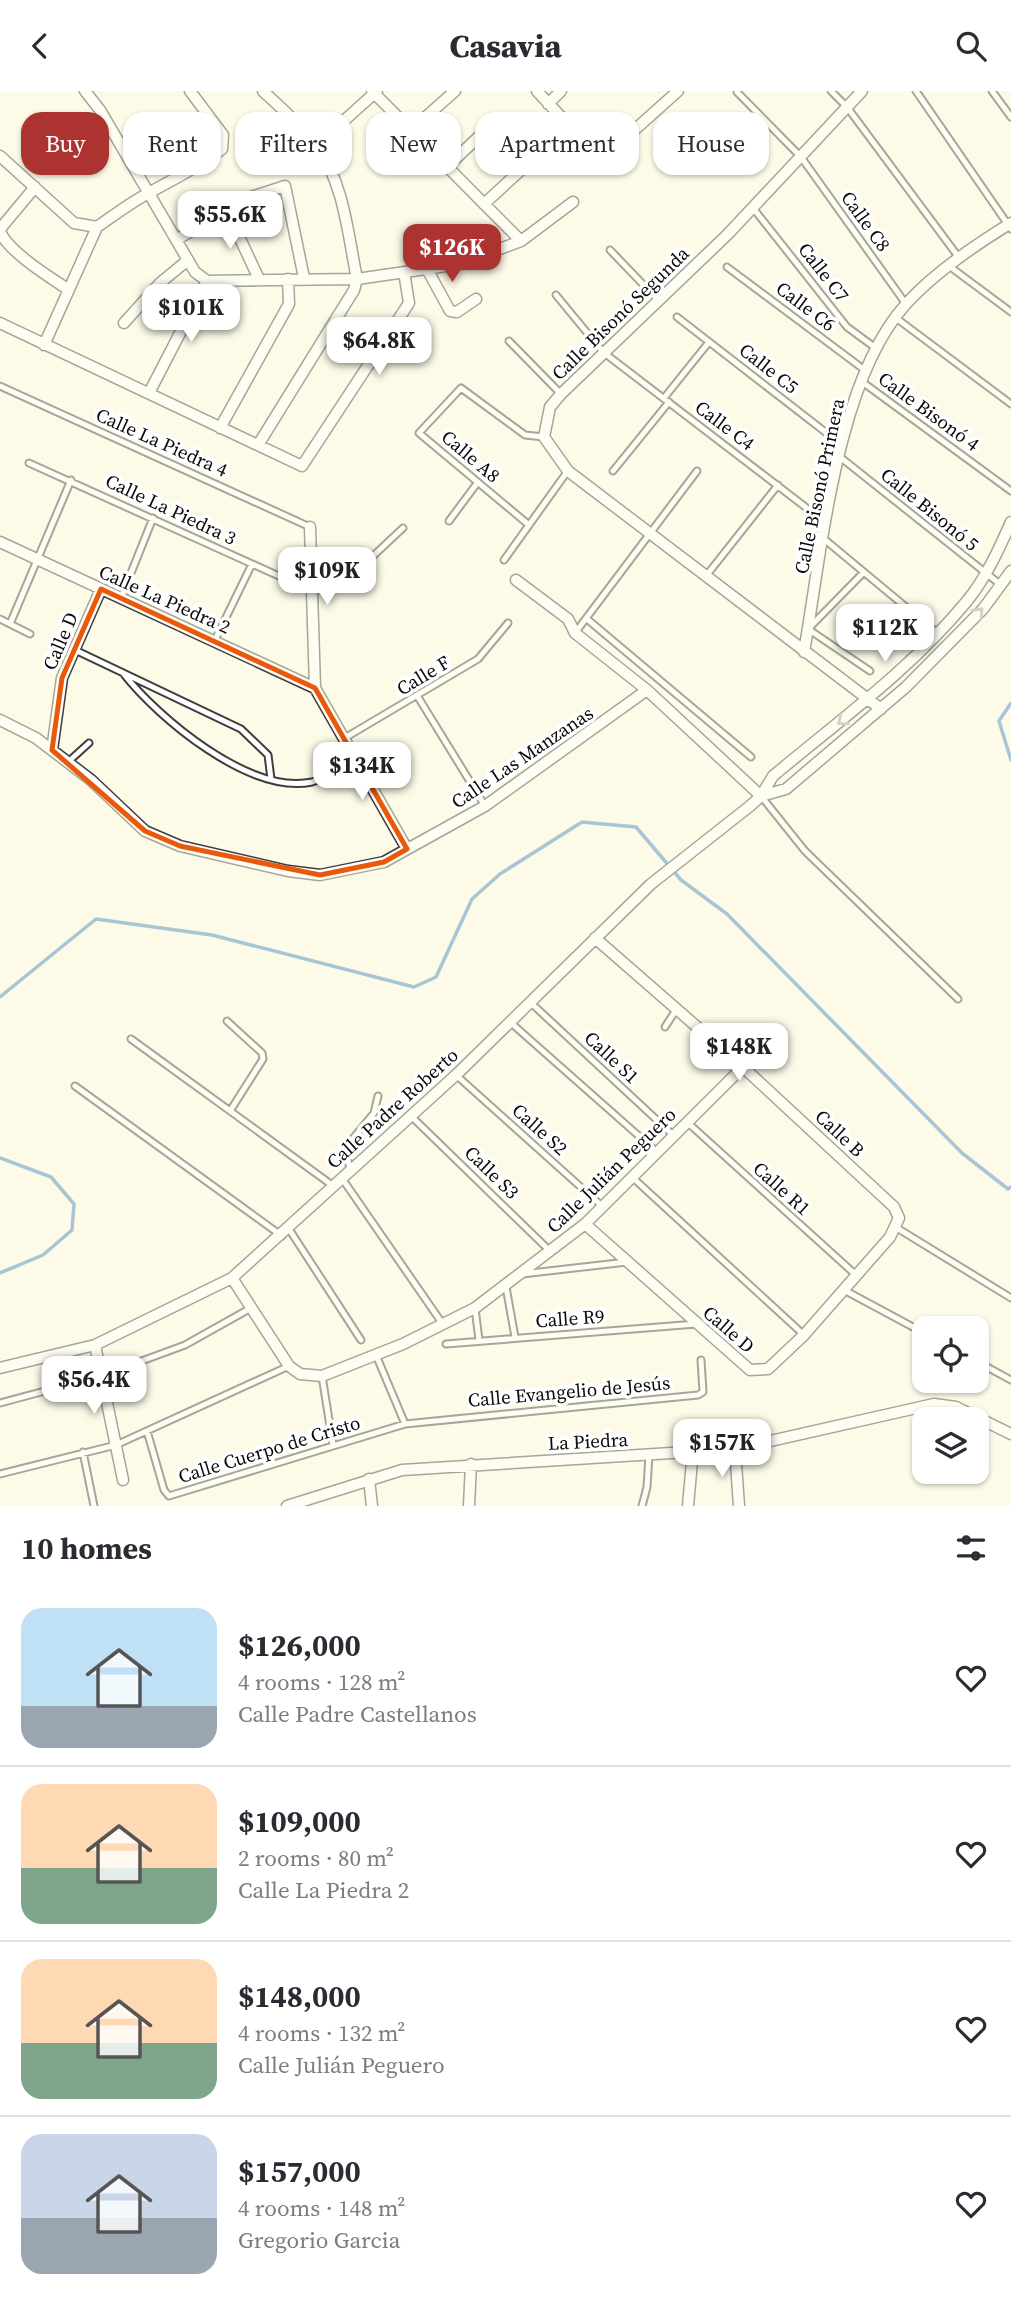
<!DOCTYPE html>
<html lang="en">
<head>
<meta charset="utf-8">
<style>
  body { margin:0; font-family:"Source Serif 4",serif; background:#f7f7f7; color:#2b2b33; height:100vh; display:flex; flex-direction:column; font-size:26px; white-space:nowrap }
  * { box-sizing:border-box; margin:0 }
  p { font-size:23px; color:#7c7c81 }
  .icon { flex:none; width:38px; height:38px; fill:none; stroke:currentColor; stroke-width:2; stroke-linecap:round; stroke-linejoin:round }
  .map { position:relative; height:1415px; overflow:hidden }
  .side { display:flex; flex-direction:column; background:#fff; flex:1 }
  .side>* { flex:none }
  .guide { position:absolute; left:21px; top:21px; width:970px; height:63px; display:flex; gap:14px }
  .tools { position:absolute; left:912px; top:1225px; display:grid; gap:14px }
  .tools a { display:grid; place-items:center; width:77px; height:77px; border-radius:14px; background:#fff; box-shadow:0 2px 5px #0004; font-size:35px }
  .price { position:absolute; translate:-50% -60px; padding:0 16px; border-radius:14px; background:#fff; color:#222; font-size:23px; line-height:46px; filter:drop-shadow(0 2px 4px #0008) }
  .price::after { content:''; position:absolute; left:50%; top:42px; width:21px; height:16px; margin-left:-10px; background:inherit; clip-path:polygon(0 0,100% 0,50% 100%) }
  .price.on { background:#ac3330; color:#fff }
  ul { padding:0; list-style:none }
  li { display:flex; align-items:center; gap:21px; height:175px; padding:0 21px }
  li+li { border-top:2px solid #e1e1e2 }
  li span { display:grid; place-items:center; flex:none; width:196px; height:140px; border-radius:21px; color:#555 }
  li>.icon { margin-inline-start:auto }
  span .icon { width:84px; height:84px; fill:#fffc; stroke-width:1 }
  li b { font-size:30px }
  h2 { display:flex; justify-content:space-between; align-items:center; height:84px; padding:0 21px; font-size:30px }
  .pill { padding:0 24px; border-radius:21px; background:#fff; box-shadow:0 2px 5px #0004; font-size:24px; line-height:63px }
  .pill.on { background:#ac3330; color:#fff }
  header { display:flex; justify-content:space-between; align-items:center; height:91px; padding:0 21px; background:#fff; font-size:32px; font-weight:800 }
  .map>svg:first-child { display:block }
  .lines { fill:none; stroke-linecap:round; stroke-linejoin:round }
  .stream { stroke:#4083c0; stroke-width:3.5 }
  .service-casing { stroke:#3d3d3d; stroke-width:9 }
  .minor-casing { stroke:#3d3d3d; stroke-width:13 }
  .service { stroke:#fff; stroke-width:5 }
  .minor { stroke:#fff; stroke-width:10 }
  .oneway { stroke:#9d9d9d }
  .marked { fill:none; stroke:#e8590c; stroke-width:5; stroke-linejoin:round }
  .labels { text-anchor:middle; dominant-baseline:central; stroke-width:7; stroke-linejoin:round; paint-order:stroke }
  .street-label { font-size:19px; fill:#0a0a0a; stroke:#fff }
</style>
</head>
<body>
<header><svg class="icon" aria-label="back" viewBox="0 0 24 24"><path d="M15 5l-7 7 7 7"/></svg>Casavia<svg class="icon" aria-label="search" viewBox="0 0 24 24"><circle cx="10" cy="10" r="6"/><path d="M15 15l6 6"/></svg></header>
<div class="map">
<svg width="1011" height="1415" viewBox="0 0 1011 1415">
  <rect width="100%" height="100%" fill="#fdfbe8"/>
  <g class="lines">
    <path class="stream" d="M1011,612l-12,18 12,39
      M0,906l96,-78 116,16 202,52 22,-10 36,-78 28,-25 82,-52 54,5 45,53 46,34 235,239 46,36 3,-2
      M0,1067l51,19 23,27 -2,26 -29,25 -43,18"/>
    <g class="service-casing">
      <path id="service" d="M831,0l16,16 113,152
        M916,0l95,138
        M992,0l19,26
        M737,1l64,65 105,147
        M753,117l94,119 30,22
        M610,159l48,50
        M949,175l62,46
        M727,176l139,104
        M556,204l47,57 222,170
        M677,226l165,128
        M896,227l115,86
        M509,250l52,53
        M861,290l150,110
        M0,295l310,141
        M664,307l45,-56
        M840,366l161,128
        M29,372l283,128 60,-34 31,-29
        M613,380l56,-69
        M449,430l29,-39
        M529,434l-110,-92 42,-45 64,47 19,2
        M824,448l112,93
        M504,469l63,-88
        M864,481l-56,57 62,42
        M706,485l72,-91
        M121,507l32,-80
        M0,528l30,15
        M587,528l164,138
        M10,533l61,-144
        M575,542l122,-162
        M215,549l37,-76
        M75,559l166,79 27,26 3,24
        M123,582c35,45 127,122 189,109 15,-4 29,-15 42,-24
        M418,606l67,109
        M343,648l135,-80 30,-36
        M68,671l21,-19
        M761,705l44,55 153,148
        M530,911l143,133
        M227,930l35,32 1,6 -33,52
        M510,931l147,130
        M665,936l11,-17
        M131,948l201,146
        M456,984l147,132
        M75,995l207,150
        M411,1025l139,135
        M687,1031l169,153
        M350,1078l-5,-21 29,-35 4,-17
        M341,1086l101,146
        M632,1086l172,158
        M897,1137l114,70
        M289,1138l72,111
        M522,1183l105,-12
        M506,1196l9,50
        M844,1199l80,43
        M475,1217l4,32
        M446,1253l250,-20
        M376,1264l29,69
        M976,1270l35,19
        M322,1285l11,69
        M0,1312l101,-27 84,-31 66,-37
        M147,1340l17,59 5,6 236,-72 293,-29 5,-3 -2,-32
        M83,1361l11,54
        M0,1383l116,-29 173,-79
        M642,1415l5,-19 2,-32"/>
    </g>
    <g class="minor-casing">
      <path id="minor" d="M85,0l15,19 95,162 12,9 150,-2 103,-15 61,-23 52,-39
        M372,0l149,150
        M537,0l64,69 77,-69
        M862,0l-134,143 -167,160 -11,13 -6,30 24,34 313,238
        M548,13l13,-13
        M411,39l44,-39
        M317,54l60,-54
        M0,65l74,67 23,4c16,-11 33,-24 50,-33 26,-15 51,-26 75,-45l1,-14 -33,-44
        M447,76l46,-44
        M484,113l49,-45
        M227,120l32,68
        M0,138l35,-42
        M0,140c7,20 51,47 69,59
        M176,149l72,-42 37,-12 19,92
        M427,178l23,42 7,1 19,-13
        M0,232l302,143 107,-163 -5,-31
        M124,232l36,-40 28,-23
        M44,254l53,-118
        M149,302l58,-112
        M220,337l69,-124 -1,-25
        M258,354l96,-155 3,-11c-9,-44 -13,-97 -41,-134 -15,-20 -35,-37 -53,-54
        M310,436l5,161 92,161
        M0,451l315,146
        M516,489l52,39 7,14 72,57 114,106
        M804,561c18,-102 32,-271 102,-348 29,-32 69,-59 105,-81
        M0,629l36,18 55,42 54,51 35,15 108,25 32,4 64,-13 101,-56 162,-116
        M52,659l10,-72 39,-89
        M761,705l25,-7 120,-102 77,-78 28,-38
        M585,1133l165,146 18,-1 36,-34 86,-98 9,-19 -5,-11 -151,-140 -148,-129
        M232,1187l57,88 11,8 22,2 81,-32 72,-36 110,-84 158,-157
        M95,1254l28,135
        M0,1277l95,-23 137,-67 224,-203 195,-191 99,-78 11,-10 12,-20c67,-56 138,-107 194,-175 19,-23 32,-52 44,-79
        M735,1358l4,57
        M369,1388l3,27
        M287,1415l115,-36 333,-21 199,-45 22,3 55,27
        M469,1415l2,-42
        M688,1415l5,-56"/>
    </g>
    <use href="#service" class="service"/>
    <use href="#minor" class="minor"/>
  </g>
  <defs><path id="oneway-chevron" d="M-2-3.5L2.5 0L-2 3.5" fill="none" stroke-width="1.6" stroke-linecap="round" stroke-linejoin="round" transform="scale(1.75)"/></defs>
  <g class="oneway">
    <use href="#oneway-chevron" transform="translate(979 521) rotate(-48)"/>
    <use href="#oneway-chevron" transform="translate(842 630) rotate(142)"/>
  </g>
  <path d="M0 0H1011V1415H0ZM101,498l214,99 92,161 -23,13 -64,13 -140,-29 -35,-15 -93,-81 10,-72z" fill="#fdfbe8" fill-opacity=".55" fill-rule="evenodd"/>
  <path class="marked" d="M101,498l214,99 92,161 -23,13 -64,13 -140,-29 -35,-15 -93,-81 10,-72z"/>
  <g class="labels">
    <g class="street-label">
      <text transform="translate(866 130) rotate(54)">Calle C8</text>
      <text transform="translate(824 181) rotate(52)">Calle C7</text>
      <text transform="translate(806 215) rotate(37)">Calle C6</text>
      <text transform="translate(620 222) rotate(-44)">Calle Bisonó Segunda</text>
      <text transform="translate(769 277) rotate(38)">Calle C5</text>
      <text transform="translate(929 320) rotate(36)">Calle Bisonó 4</text>
      <text transform="translate(725 334) rotate(37)">Calle C4</text>
      <text transform="translate(162 351) rotate(24)">Calle La Piedra 4</text>
      <text transform="translate(471 365) rotate(40)">Calle A8</text>
      <text transform="translate(819 395) rotate(-78)">Calle Bisonó Primera</text>
      <text transform="translate(171 418) rotate(25)">Calle La Piedra 3</text>
      <text transform="translate(930 418) rotate(39)">Calle Bisonó 5</text>
      <text transform="translate(165 508) rotate(24)">Calle La Piedra 2</text>
      <text transform="translate(60 550) rotate(-67)">Calle D</text>
      <text transform="translate(423 584) rotate(-31)">Calle F</text>
      <text transform="translate(522 666) rotate(-34)">Calle Las Manzanas</text>
      <text transform="translate(612 966) rotate(43)">Calle S1</text>
      <text transform="translate(392 1017) rotate(-42)">Calle Padre Roberto</text>
      <text transform="translate(540 1038) rotate(42)">Calle S2</text>
      <text transform="translate(840 1042) rotate(43)">Calle B</text>
      <text transform="translate(611 1079) rotate(-44)">Calle Julián Peguero</text>
      <text transform="translate(492 1081) rotate(44)">Calle S3</text>
      <text transform="translate(782 1097) rotate(42)">Calle R1</text>
      <text transform="translate(570 1227) rotate(-4)">Calle R9</text>
      <text transform="translate(729 1238) rotate(41)">Calle D</text>
      <text transform="translate(569 1300) rotate(-5)">Calle Evangelio de Jesús</text>
      <text transform="translate(588 1350) rotate(-3)">La Piedra</text>
      <text transform="translate(269 1358) rotate(-17)">Calle Cuerpo de Cristo</text>
    </g>
  </g>
</svg>
<div class="tools">
<a><svg class="icon" aria-label="locate" viewBox="0 0 24 24"><circle cx="12" cy="12" r="6"/><path d="M12 2v4M12 18v4M2 12h4M18 12h4"/></svg></a>
<a><svg class="icon" aria-label="layers" viewBox="0 0 24 24"><path d="M12 4l9 5-9 5-9-5zM3 14l9 5 9-5"/></svg></a>
</div>
<b class="price" style="left:230px;top:160px">$55.6K</b>
<b class="price on" style="left:452px;top:193px">$126K</b>
<b class="price" style="left:191px;top:253px">$101K</b>
<b class="price" style="left:379px;top:286px">$64.8K</b>
<b class="price" style="left:327px;top:516px">$109K</b>
<b class="price" style="left:885px;top:573px">$112K</b>
<b class="price" style="left:362px;top:711px">$134K</b>
<b class="price" style="left:739px;top:992px">$148K</b>
<b class="price" style="left:94px;top:1325px">$56.4K</b>
<b class="price" style="left:722px;top:1388px">$157K</b>
<div class="guide">
<a class="pill on">Buy</a>
<a class="pill">Rent</a>
<a class="pill">Filters</a>
<a class="pill">New</a>
<a class="pill">Apartment</a>
<a class="pill">House</a>
</div>
</div>
<section class="side">
<h2>10 homes<svg class="icon" aria-label="filters" viewBox="0 0 24 24"><path d="M4 7h16M4 17h16"/><circle cx="9" cy="7" r="2"/><circle cx="15" cy="17" r="2"/></svg></h2>
<ul>
<li><span style="background:linear-gradient(#bfe0f5 70%,#9aa5b1 0)"><svg class="icon" aria-label="home" viewBox="0 0 24 24"><path d="M3 11l9-7 9 7M6 9v11h12V9"/></svg></span><div><b>$126,000</b><p>4 rooms · 128 m²</p><p>Calle Padre Castellanos</p></div><svg class="icon" aria-label="heart" viewBox="0 0 24 24"><path d="M12 20l-8-8c-3-5 5-10 8-4 3-6 11-1 8 4z"/></svg></li>
<li><span style="background:linear-gradient(#ffd9b3 60%,#7fa58c 0)"><svg class="icon" aria-label="home" viewBox="0 0 24 24"><path d="M3 11l9-7 9 7M6 9v11h12V9"/></svg></span><div><b>$109,000</b><p>2 rooms · 80 m²</p><p>Calle La Piedra 2</p></div><svg class="icon" aria-label="heart" viewBox="0 0 24 24"><path d="M12 20l-8-8c-3-5 5-10 8-4 3-6 11-1 8 4z"/></svg></li>
<li><span style="background:linear-gradient(#ffd9b3 60%,#7fa58c 0)"><svg class="icon" aria-label="home" viewBox="0 0 24 24"><path d="M3 11l9-7 9 7M6 9v11h12V9"/></svg></span><div><b>$148,000</b><p>4 rooms · 132 m²</p><p>Calle Julián Peguero</p></div><svg class="icon" aria-label="heart" viewBox="0 0 24 24"><path d="M12 20l-8-8c-3-5 5-10 8-4 3-6 11-1 8 4z"/></svg></li>
<li><span style="background:linear-gradient(#c9d6e8 60%,#9aa5b1 0)"><svg class="icon" aria-label="home" viewBox="0 0 24 24"><path d="M3 11l9-7 9 7M6 9v11h12V9"/></svg></span><div><b>$157,000</b><p>4 rooms · 148 m²</p><p>Gregorio Garcia</p></div><svg class="icon" aria-label="heart" viewBox="0 0 24 24"><path d="M12 20l-8-8c-3-5 5-10 8-4 3-6 11-1 8 4z"/></svg></li>
</ul>
</section>
</body>
</html>
